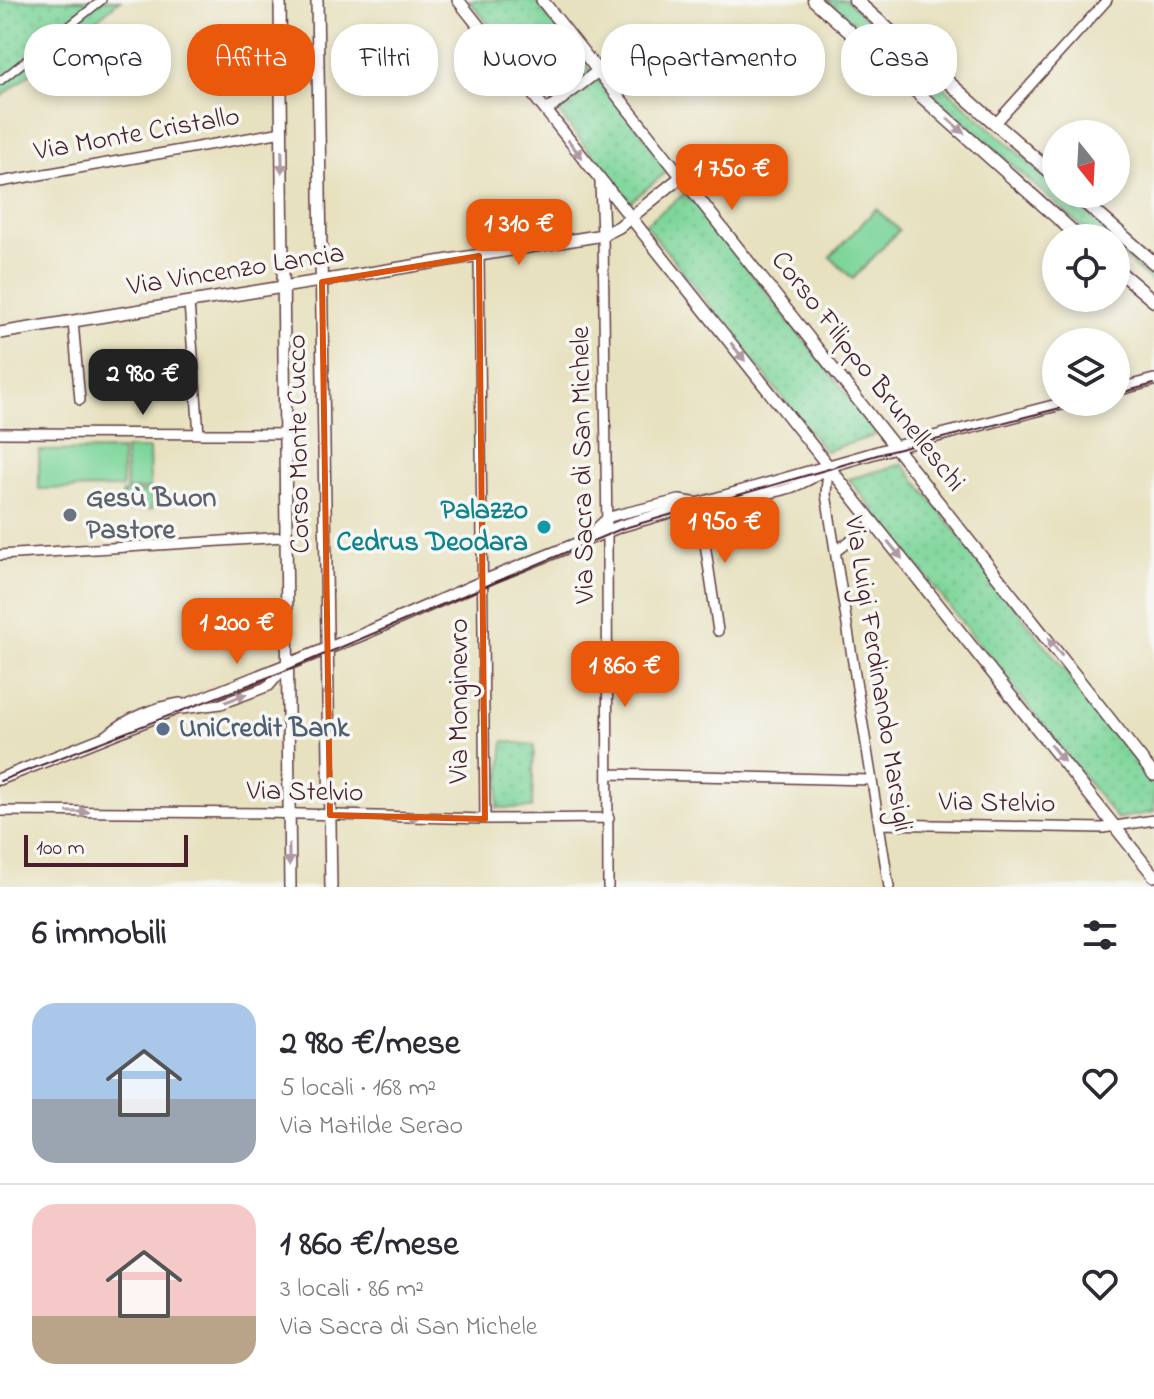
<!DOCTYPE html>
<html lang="it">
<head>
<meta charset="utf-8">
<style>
  body { margin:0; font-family:"Indie Flower",sans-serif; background:#f7f7f7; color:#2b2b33; height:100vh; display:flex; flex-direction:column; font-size:30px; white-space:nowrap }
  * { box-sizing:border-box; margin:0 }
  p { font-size:26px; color:#7c7c81 }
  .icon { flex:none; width:44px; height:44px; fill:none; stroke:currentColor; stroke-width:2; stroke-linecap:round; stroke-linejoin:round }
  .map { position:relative; height:887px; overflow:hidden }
  .details { display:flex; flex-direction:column; background:#fff; flex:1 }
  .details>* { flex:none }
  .banner { position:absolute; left:24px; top:24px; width:1106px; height:72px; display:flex; gap:16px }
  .needle { width:52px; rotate:162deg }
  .fabs { position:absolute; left:1042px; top:120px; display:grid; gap:16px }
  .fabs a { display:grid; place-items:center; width:88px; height:88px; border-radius:50%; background:#fff; box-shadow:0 4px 12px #0003; font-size:40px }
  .scale { position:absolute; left:24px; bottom:20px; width:164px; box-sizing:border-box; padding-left:8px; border:4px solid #4a1f2b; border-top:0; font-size:22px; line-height:28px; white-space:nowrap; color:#4a1f2b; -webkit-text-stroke:6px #f6f6f2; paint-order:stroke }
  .price { position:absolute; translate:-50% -68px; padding:0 18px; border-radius:16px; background:#ea580c; color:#fff; font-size:26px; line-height:52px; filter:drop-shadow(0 2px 4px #0008) }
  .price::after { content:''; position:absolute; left:50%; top:48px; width:24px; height:18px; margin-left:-12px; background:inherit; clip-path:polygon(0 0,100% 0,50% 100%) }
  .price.current { background:#222; color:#fff }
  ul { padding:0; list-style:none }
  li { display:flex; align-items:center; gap:24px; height:200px; padding:0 32px }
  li+li { border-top:2px solid #e1e1e2 }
  li span { display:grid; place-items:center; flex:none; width:224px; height:160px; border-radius:24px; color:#555 }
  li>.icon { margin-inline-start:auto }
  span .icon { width:96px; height:96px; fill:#fffc; stroke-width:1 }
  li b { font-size:34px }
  h2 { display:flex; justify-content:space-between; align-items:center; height:96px; padding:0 32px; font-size:34px }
  .chip { padding:0 28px; border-radius:32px; background:#fff; box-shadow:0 4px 12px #0003; font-size:28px; line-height:72px }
  .chip.current { background:#ea580c; color:#fff }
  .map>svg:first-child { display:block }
  .green { fill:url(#green-dots); stroke:#647a62; stroke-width:2 }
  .pitch { fill:#7dd59a; stroke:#647a62; stroke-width:2 }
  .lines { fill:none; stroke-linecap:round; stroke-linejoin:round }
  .pedestrian-casing { stroke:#623c41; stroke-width:10 }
  .minor-casing { stroke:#623c41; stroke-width:12 }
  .tertiary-casing { stroke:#623c41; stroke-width:14 }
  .secondary-casing { stroke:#623c41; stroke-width:15 }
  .pedestrian { stroke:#fff; stroke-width:7 }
  .minor { stroke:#fff; stroke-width:9 }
  .tertiary { stroke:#fff; stroke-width:11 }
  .secondary { stroke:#fff; stroke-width:12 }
  .tram { stroke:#4a1f2b; stroke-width:2 }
  .oneway { fill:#ae9aa0 }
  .marked { fill:none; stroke:#d8530f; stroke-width:6; stroke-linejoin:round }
  .worship-dot { fill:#6b7280; stroke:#f6f6f2; stroke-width:3 }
  .culture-dot { fill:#0f9aa8; stroke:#f6f6f2; stroke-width:3 }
  .service-dot { fill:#5c6f8a; stroke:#f6f6f2; stroke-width:3 }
  .labels { text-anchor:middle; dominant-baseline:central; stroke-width:7; stroke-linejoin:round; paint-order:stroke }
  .street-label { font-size:28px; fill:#4a1f2b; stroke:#f6f6f2 }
  .worship-label { font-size:28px; font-weight:bold; fill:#5b616d; stroke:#f6f6f2; text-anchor:start }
  .culture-label { font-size:28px; font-weight:bold; fill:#0d838f; stroke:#f6f6f2; text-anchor:end }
  .service-label { font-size:28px; font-weight:bold; fill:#4e5e75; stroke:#f6f6f2; text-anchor:start }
</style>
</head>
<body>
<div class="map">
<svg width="1154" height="887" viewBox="0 0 1154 887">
  <defs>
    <pattern id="green-dots" width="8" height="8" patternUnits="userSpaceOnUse" patternTransform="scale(2)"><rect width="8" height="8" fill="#7dd59a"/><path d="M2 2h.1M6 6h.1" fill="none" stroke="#6eb685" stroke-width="1.8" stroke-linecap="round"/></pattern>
  </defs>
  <rect width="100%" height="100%" fill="#f6f6f2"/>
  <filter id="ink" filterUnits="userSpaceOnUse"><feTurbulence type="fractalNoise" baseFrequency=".0125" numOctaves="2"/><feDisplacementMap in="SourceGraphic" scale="16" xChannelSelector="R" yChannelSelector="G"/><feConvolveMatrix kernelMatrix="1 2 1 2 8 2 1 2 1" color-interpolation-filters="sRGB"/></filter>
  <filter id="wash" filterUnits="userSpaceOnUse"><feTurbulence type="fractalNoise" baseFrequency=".006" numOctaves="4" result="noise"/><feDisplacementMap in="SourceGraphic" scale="32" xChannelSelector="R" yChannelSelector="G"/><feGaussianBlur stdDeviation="1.8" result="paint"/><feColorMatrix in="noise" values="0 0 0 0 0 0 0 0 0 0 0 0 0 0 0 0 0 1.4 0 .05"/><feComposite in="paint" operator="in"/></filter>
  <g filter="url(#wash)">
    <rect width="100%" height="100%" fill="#e7e1bf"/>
    <path class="green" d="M0,0h120l-120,98z
      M469,0h66l135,169 -40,33z
      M827,0h19l210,186v8h9l50,44h-15l-23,-15z
      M687,192l188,238 -1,6 -49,15 -180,-227z
      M1116,239l38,33v12l-38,-33z
      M903,464l251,320v28l-37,7 -268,-340z
      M504,741l30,4 -2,63h-35z"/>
    <path class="pitch" d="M876,209l23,21 -46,49 -23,-22z
      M125,449h24l1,40 -24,1z
      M122,450v38l-83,1v-38z
      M151,492l1,17 -30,2v-18z"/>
  </g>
  <g filter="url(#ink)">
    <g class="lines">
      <g class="pedestrian-casing">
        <path id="pedestrian" d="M0,81l102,-81"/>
      </g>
      <g class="minor-casing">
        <path id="minor" d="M995,124l112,-124
          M0,182l282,-50
          M603,235l4,298 1,354
          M479,256l6,563
          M189,303l10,131
          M73,322l7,78
          M0,433l285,1
          M828,467l-2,27 63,393
          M739,495c32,1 61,-6 87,-26
          M586,538l21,-20 13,-4 59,-14 20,3 19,128
          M835,552l38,-29
          M0,555l285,-18
          M182,709l39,-5 48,-18 17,-20
          M107,735c20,-17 47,-28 73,-32
          M609,774l262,6
          M0,811l265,2 220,6 124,-1
          M879,824l224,4 51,-8"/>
      </g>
      <g class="tertiary-casing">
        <path id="tertiary" d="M280,0l10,887
          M317,0l14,887
          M458,0l696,876
          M542,0l612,775
          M546,111l52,-40
          M601,183l2,52
          M0,333l603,-98 16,-8 63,-51
          M1116,390l38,-10
          M0,779l359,-143 132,-58 130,-52 274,-79 174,-45"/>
      </g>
      <g class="secondary-casing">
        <path id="secondary" d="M814,0l266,238
          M855,0l201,177
          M1075,194l79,69
          M1116,269l38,32"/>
      </g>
      <use href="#pedestrian" class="pedestrian"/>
      <use href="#minor" class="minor"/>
      <use href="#tertiary" class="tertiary"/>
      <use href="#secondary" class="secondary"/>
      <path class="tram" d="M1116,394l38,-10
        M0,781l287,-111 334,-141 263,-76 200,-51"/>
    </g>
    <defs><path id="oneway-solid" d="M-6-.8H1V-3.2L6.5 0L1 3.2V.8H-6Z" transform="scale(2)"/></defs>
    <g class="oneway">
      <use href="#oneway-solid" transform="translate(956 126) rotate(42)"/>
      <use href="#oneway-solid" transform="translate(575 149) rotate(52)"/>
      <use href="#oneway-solid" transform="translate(282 162) rotate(89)"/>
      <use href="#oneway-solid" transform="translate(738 352) rotate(52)"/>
      <use href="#oneway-solid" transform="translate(895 550) rotate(51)"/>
      <use href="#oneway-solid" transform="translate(1055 647) rotate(-128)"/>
      <use href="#oneway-solid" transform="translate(328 697) rotate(-92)"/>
      <use href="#oneway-solid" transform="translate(236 698) rotate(-21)"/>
      <use href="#oneway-solid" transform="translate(1057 753) rotate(51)"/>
      <use href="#oneway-solid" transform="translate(78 812)"/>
      <use href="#oneway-solid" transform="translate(408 817) rotate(1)"/>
      <use href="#oneway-solid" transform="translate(289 855) rotate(89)"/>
    </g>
  </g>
  <path class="marked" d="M479,256l6,563 -155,-4 -8,-533z"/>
  <circle class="worship-dot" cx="70" cy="515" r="8"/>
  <circle class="culture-dot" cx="544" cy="527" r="8"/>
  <circle class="service-dot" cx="163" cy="729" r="8"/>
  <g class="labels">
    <g class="street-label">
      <text transform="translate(137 135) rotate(-10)">Via Monte Cristallo</text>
      <text transform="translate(236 271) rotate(-9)">Via Vincenzo Lancia</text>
      <text transform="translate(867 372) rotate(52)">Corso Filippo Brunelleschi</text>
      <text transform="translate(300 444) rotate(-91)">Corso Monte Cucco</text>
      <text transform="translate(584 465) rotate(-91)">Via Sacra di San Michele</text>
      <text transform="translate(877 674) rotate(81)">Via Luigi Ferdinando Marsigli</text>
      <text transform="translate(460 701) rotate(-90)">Via Monginevro</text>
      <text transform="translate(305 793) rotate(1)">Via Stelvio</text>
      <text transform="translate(997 804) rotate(1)">Via Stelvio</text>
    </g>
    <g class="worship-label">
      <text x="86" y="499">Gesù Buon<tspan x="86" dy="32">Pastore</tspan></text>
    </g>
    <g class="culture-label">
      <text x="528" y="511">Palazzo<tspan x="528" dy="32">Cedrus Deodara</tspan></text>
    </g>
    <g class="service-label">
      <text x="179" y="729">UniCredit Bank</text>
    </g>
  </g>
</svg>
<div class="fabs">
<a><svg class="needle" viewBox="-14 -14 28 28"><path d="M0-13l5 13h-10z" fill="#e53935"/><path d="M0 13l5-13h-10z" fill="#7c7c81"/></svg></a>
<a><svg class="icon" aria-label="locate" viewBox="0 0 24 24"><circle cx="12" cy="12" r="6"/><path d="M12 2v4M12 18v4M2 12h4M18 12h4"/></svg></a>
<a><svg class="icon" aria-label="layers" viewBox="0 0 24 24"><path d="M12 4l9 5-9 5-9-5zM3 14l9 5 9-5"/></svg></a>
</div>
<div class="scale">100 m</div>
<b class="price" style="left:732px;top:212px">1 750 €</b>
<b class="price" style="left:519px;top:267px">1 310 €</b>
<b class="price current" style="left:143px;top:417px">2 980 €</b>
<b class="price" style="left:725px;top:565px">1 950 €</b>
<b class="price" style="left:237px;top:666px">1 200 €</b>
<b class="price" style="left:625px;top:709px">1 860 €</b>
<div class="banner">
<a class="chip">Compra</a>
<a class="chip current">Affitta</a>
<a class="chip">Filtri</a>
<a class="chip">Nuovo</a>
<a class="chip">Appartamento</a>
<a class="chip">Casa</a>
</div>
</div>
<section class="details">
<h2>6 immobili<svg class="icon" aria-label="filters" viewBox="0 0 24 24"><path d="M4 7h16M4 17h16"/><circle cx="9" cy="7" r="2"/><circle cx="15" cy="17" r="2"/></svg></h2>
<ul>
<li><span style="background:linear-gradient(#a9c7e8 60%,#9aa5b1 0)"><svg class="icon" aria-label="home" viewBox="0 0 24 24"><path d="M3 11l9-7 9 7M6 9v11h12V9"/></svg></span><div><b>2 980 €/mese</b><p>5 locali · 168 m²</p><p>Via Matilde Serao</p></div><svg class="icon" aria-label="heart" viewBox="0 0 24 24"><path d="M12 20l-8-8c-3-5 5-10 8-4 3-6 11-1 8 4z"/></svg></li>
<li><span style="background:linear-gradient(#f6c9c9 70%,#b9a48a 0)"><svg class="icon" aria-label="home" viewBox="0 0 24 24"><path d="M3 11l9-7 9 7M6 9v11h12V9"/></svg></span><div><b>1 860 €/mese</b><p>3 locali · 86 m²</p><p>Via Sacra di San Michele</p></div><svg class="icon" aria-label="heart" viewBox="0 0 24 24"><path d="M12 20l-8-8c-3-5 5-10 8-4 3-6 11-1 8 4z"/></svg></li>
</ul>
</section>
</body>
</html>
